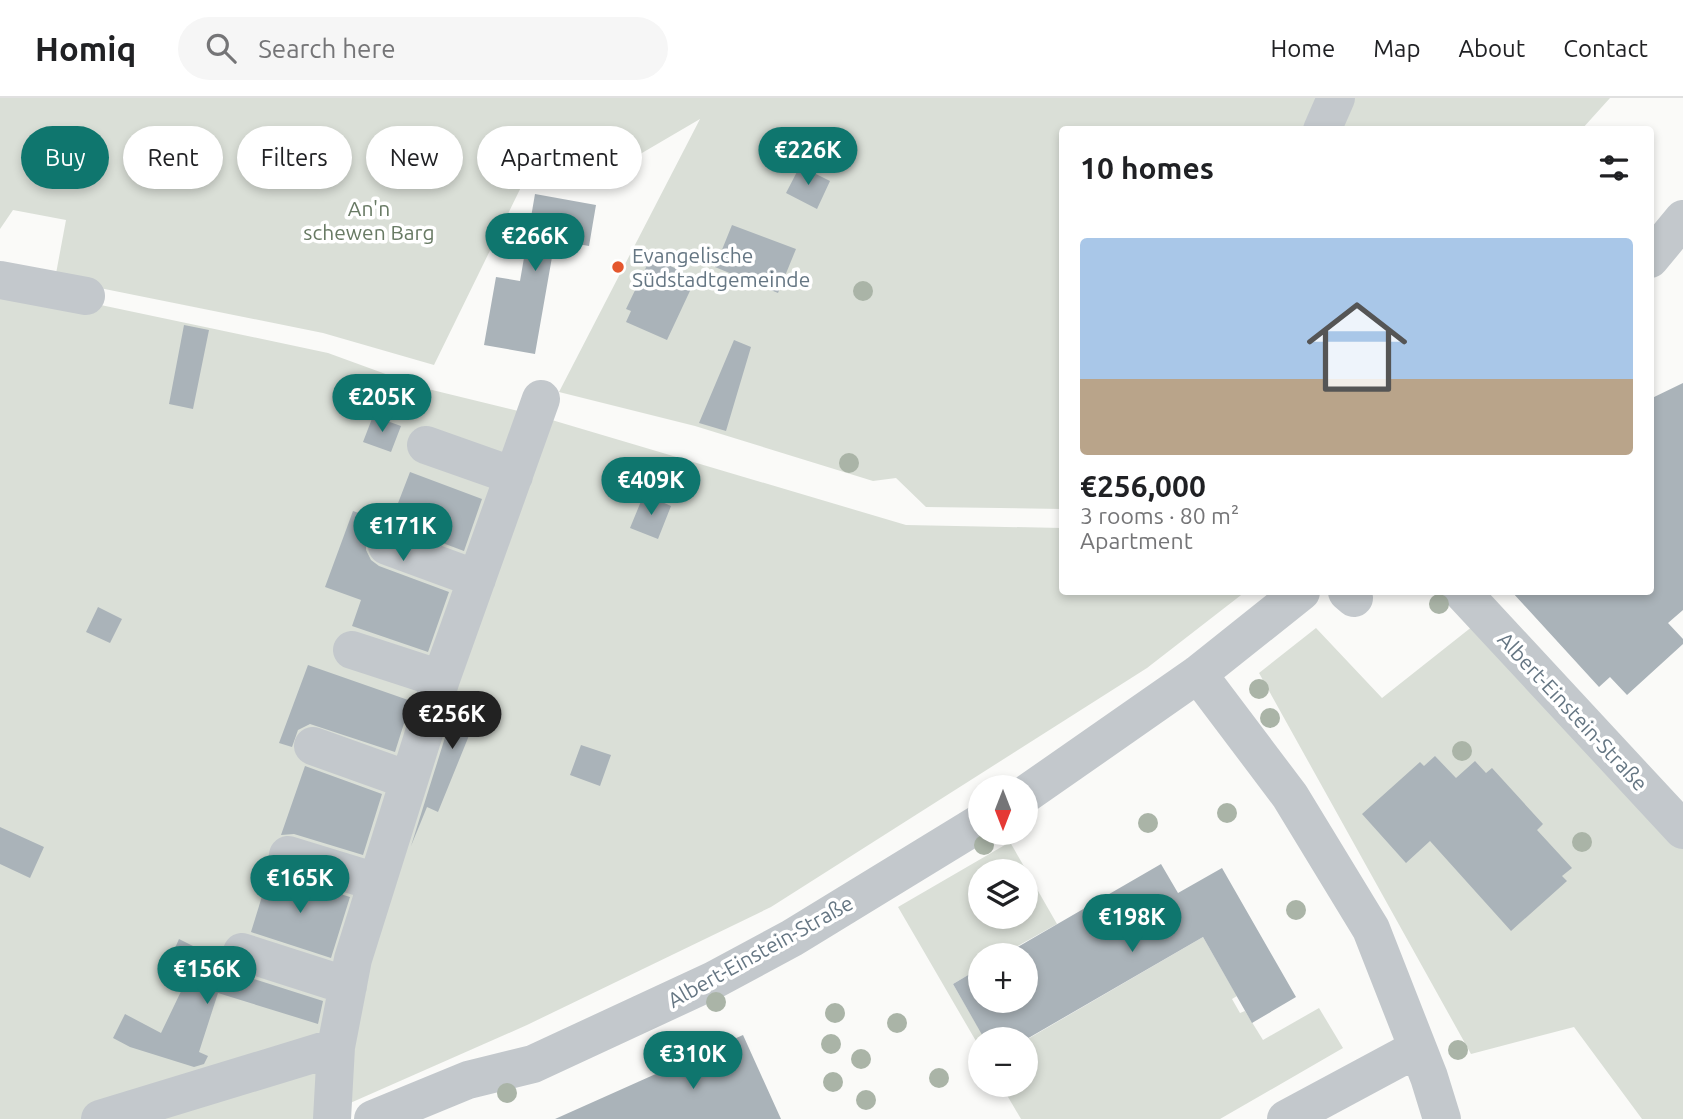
<!DOCTYPE html>
<html lang="en">
<head>
<meta charset="utf-8">
<style>
  body { margin:0; font-family:Ubuntu,sans-serif; background:#f6f6f6; color:#202124; height:100vh; display:flex; flex-direction:column; font-size:26px; white-space:nowrap }
  * { box-sizing:border-box; margin:0 }
  p { font-size:23px; color:#757577 }
  .icon { flex:none; width:38px; height:38px; fill:none; stroke:currentColor; stroke-width:2; stroke-linecap:round; stroke-linejoin:round }
  .map { position:relative; flex:1; overflow:hidden }
  .details { position:absolute; left:1059px; top:28px; width:595px; height:469px; display:flex; flex-direction:column; background:#fff; border-radius:7px; box-shadow:0 4px 10px #0003 }
  .details>* { flex:none }
  .banner { position:absolute; left:21px; top:28px; width:665px; height:63px; display:flex; gap:14px }
  .needle { width:46px; rotate:180deg }
  .controls { position:absolute; left:968px; top:677px; display:grid; gap:14px }
  .controls a { display:grid; place-items:center; width:70px; height:70px; border-radius:50%; background:#fff; box-shadow:0 4px 10px #0003; font-size:35px }
  .price { position:absolute; translate:-50% -60px; padding:0 16px; border-radius:24px; background:#0f766e; color:#fff; font-size:23px; line-height:46px; filter:drop-shadow(0 2px 4px #0008) }
  .price::after { content:''; position:absolute; left:50%; top:42px; width:21px; height:16px; margin-left:-10px; background:inherit; clip-path:polygon(0 0,100% 0,50% 100%) }
  .price.active { background:#222; color:#fff }
  ul { padding:0; list-style:none }
  li { display:grid; align-content:center; gap:14px; height:371px; padding:0 21px }
  li+li { border-top:2px solid #e0e0e0 }
  li span { display:grid; place-items:center; height:217px; border-radius:7px; color:#555 }
  li>.icon { margin-inline-start:auto }
  span .icon { width:126px; height:126px; fill:#fffc; stroke-width:1 }
  li b { font-size:30px }
  h2 { display:flex; justify-content:space-between; align-items:center; height:84px; padding:0 21px; font-size:30px }
  .pill { padding:0 24px; border-radius:32px; background:#fff; box-shadow:0 4px 10px #0003; font-size:24px; line-height:63px }
  .pill.active { background:#0f766e; color:#fff }
  header { display:flex; align-items:center; gap:42px; box-sizing:border-box; height:98px; padding:0 35px; background:#fff; border-bottom:2px solid #e0e0e0 }
  header strong { font-size:33px }
  nav { display:flex; gap:38px; margin-inline-start:auto; font-size:24px }
  .search { width:490px; height:63px; background:#f6f6f6; display:flex; align-items:center; gap:18px; box-sizing:border-box; padding:0 24px; border-radius:38px; color:#757577; font-size:26px }
  .map>svg:first-child { display:block }
  .green { fill:#dadfd7; fill-rule:evenodd }
  .building { fill:#aab3b9 }
  .lines { fill:none; stroke-linecap:round; stroke-linejoin:round }
  .minor { stroke:#c3c8cc; stroke-width:38 }
  .tree { fill:#aab4a7 }
  .poi-dot { fill:#e4572e; stroke:#fff; stroke-width:2.5 }
  .labels { text-anchor:middle; dominant-baseline:central; stroke-width:7; stroke-linejoin:round; paint-order:stroke }
  .park-label { font-size:21px; fill:#687a64; stroke:#fff }
  .poi-label { font-size:21px; fill:#657683; stroke:#fff; text-anchor:start }
  .street-label { font-size:21px; fill:#657683; stroke:#fff }
</style>
</head>
<body>
<header>
<strong>Homiq</strong>
<div class="search"><svg class="icon" aria-label="search" viewBox="0 0 24 24"><circle cx="10" cy="10" r="6"/><path d="M15 15l6 6"/></svg>Search here</div>
<nav><a>Home</a><a>Map</a><a>About</a><a>Contact</a></nav>
</header>
<div class="map">
<svg width="1683" height="1021" viewBox="0 0 1683 1021">
  <rect width="100%" height="100%" fill="#fafaf8"/>
  <path class="green" d="M0,0h1610l-28,31 -520,1v379l-136,-2 -30,-29 -23,3 -178,-55 -136,-34 141,-273 -70,41 -105,19 -91,186 -111,-32 -268,-54 11,-59 -53,-10 -13,19z
    M0,191l77,11 251,53 96,35 111,27 371,110 156,3v64h183l-98,76 -376,239 -244,118 -204,90 -10,4h-313z
    M1478,524l205,225v272h-41l-68,-92 -103,27 -212,-381 57,-45 66,70z
    M1010,744l47,82 -55,31 -22,1v12l-27,16 32,55 -5,1v8l-82,-141zM980,774h46v45h-46z
    M1203,839l34,59 -5,3 8,14 5,-2 18,29 56,-32 24,40 -123,71h-199l-20,-34h25v-45z"/>
  <path class="building" d="M800,68l30,15 -13,28 -31,-16z
    M535,96l61,11 -7,41 -34,-6 -20,114 -51,-9 12,-68 24,4z
    M732,127l64,24 -18,44 -63,-26z
    M651,159l45,21 -29,62 -41,-18 5,-11 -5,-2z
    M184,227l25,5 -16,79 -24,-5z
    M734,242l17,7 -25,84 -27,-8z
    M1683,285v227l-15,13 15,16v5l-56,51 -17,-18 -11,10 -87,-95h138v-193z
    M373,318l28,10 -10,26 -28,-10z
    M410,374l72,27 -18,52 -70,-26h-11l-9,4 -8,10v11l5,10 8,6 70,26 -21,60 -76,-26 9,-26 -36,-13 28,-76 37,13z
    M644,396l27,12 -13,33 -28,-11z
    M98,509l24,12 -12,24 -24,-11z
    M308,567l103,36 -16,51 -85,-28 -12,6 -6,17 -13,-4z
    M459,595l24,8 -45,111 -11,-5 -16,39z
    M581,647l30,10 -11,31 -30,-11z
    M1435,658l21,22 19,-17 11,12 6,-5 51,56 -6,6 35,38 -10,8 5,5 -56,50 -81,-90 -24,22 -44,-49 58,-52 4,4z
    M305,668l77,28 -19,61 -69,-21 -13,1z
    M0,729l44,20 -14,31 -30,-14z
    M1161,766l17,29 44,-25 74,129 -44,26 -49,-86 -178,103h-40l-32,-56 27,-16v33h46v-45h-24z
    M271,769l11,9 68,21 -19,61 -80,-26z
    M179,841l44,22 12,12 88,28 -5,23 -100,-31 -19,59 9,4 -4,8 -10,3 -64,-20 -17,-9 12,-24 36,19 25,-52 -21,-10z
    M743,937l38,84h-226z"/>
  <g class="lines">
    <path class="minor" d="M1322,32l14,-32
      M1650,161l33,-40
      M0,182l86,16
      M426,347l88,31
      M387,448l90,33
      M1347,494l7,6
      M1462,494l221,238
      M352,552l89,29
      M1198,576l92,122 81,133 58,148 13,42
      M313,648l95,34
      M1026,696l172,-120 103,-82
      M288,757l88,27
      M242,854l106,34
      M100,1021l236,-72
      M332,1021l4,-72 17,-88 88,-280 100,-280
      M373,1021l95,-39 65,-16 181,-84 78,-42 188,-115
      M1286,1021l121,-65"/>
  </g>
  <g class="tree">
    <circle cx="863" cy="193" r="10"/>
    <circle cx="849" cy="365" r="10"/>
    <circle cx="681" cy="385" r="10"/>
    <circle cx="1439" cy="506" r="10"/>
    <circle cx="1259" cy="591" r="10"/>
    <circle cx="1270" cy="620" r="10"/>
    <circle cx="1462" cy="653" r="10"/>
    <circle cx="1227" cy="715" r="10"/>
    <circle cx="1148" cy="725" r="10"/>
    <circle cx="1582" cy="744" r="10"/>
    <circle cx="984" cy="747" r="10"/>
    <circle cx="1296" cy="812" r="10"/>
    <circle cx="716" cy="904" r="10"/>
    <circle cx="835" cy="915" r="10"/>
    <circle cx="897" cy="925" r="10"/>
    <circle cx="831" cy="946" r="10"/>
    <circle cx="1458" cy="952" r="10"/>
    <circle cx="861" cy="961" r="10"/>
    <circle cx="939" cy="980" r="10"/>
    <circle cx="833" cy="984" r="10"/>
    <circle cx="507" cy="995" r="10"/>
    <circle cx="866" cy="1002" r="10"/>
  </g>
  <circle class="poi-dot" cx="618" cy="169" r="7"/>
  <g class="labels">
    <g class="park-label">
      <text x="369" y="110">An'n<tspan x="369" dy="24">schewen Barg</tspan></text>
    </g>
    <g class="poi-label">
      <text x="632" y="157">Evangelische<tspan x="632" dy="24">Südstadtgemeinde</tspan></text>
    </g>
    <g class="street-label">
      <text transform="translate(1573 613) rotate(47)">Albert-Einstein-Straße</text>
      <text transform="translate(760 853) rotate(-29)">Albert-Einstein-Straße</text>
    </g>
  </g>
</svg>
<div class="controls">
<a><svg class="needle" viewBox="-14 -14 28 28"><path d="M0-13l5 13h-10z" fill="#e53935"/><path d="M0 13l5-13h-10z" fill="#757577"/></svg></a>
<a><svg class="icon" aria-label="layers" viewBox="0 0 24 24"><path d="M12 4l9 5-9 5-9-5zM3 14l9 5 9-5"/></svg></a>
<a>+</a>
<a>−</a>
</div>
<b class="price" style="left:808px;top:89px">€226K</b>
<b class="price" style="left:535px;top:175px">€266K</b>
<b class="price" style="left:382px;top:336px">€205K</b>
<b class="price" style="left:651px;top:419px">€409K</b>
<b class="price" style="left:403px;top:465px">€171K</b>
<b class="price active" style="left:452px;top:653px">€256K</b>
<b class="price" style="left:300px;top:817px">€165K</b>
<b class="price" style="left:1132px;top:856px">€198K</b>
<b class="price" style="left:207px;top:908px">€156K</b>
<b class="price" style="left:693px;top:993px">€310K</b>
<div class="banner">
<a class="pill active">Buy</a>
<a class="pill">Rent</a>
<a class="pill">Filters</a>
<a class="pill">New</a>
<a class="pill">Apartment</a>
</div>
<section class="details">
<h2>10 homes<svg class="icon" aria-label="filters" viewBox="0 0 24 24"><path d="M4 7h16M4 17h16"/><circle cx="9" cy="7" r="2"/><circle cx="15" cy="17" r="2"/></svg></h2>
<ul>
<li><span style="background:linear-gradient(#a9c7e8 65%,#b9a48a 0)"><svg class="icon" aria-label="home" viewBox="0 0 24 24"><path d="M3 11l9-7 9 7M6 9v11h12V9"/></svg></span><div><b>€256,000</b><p>3 rooms · 80 m²</p><p>Apartment</p></div></li>
</ul>
</section>
</div>
</body>
</html>
